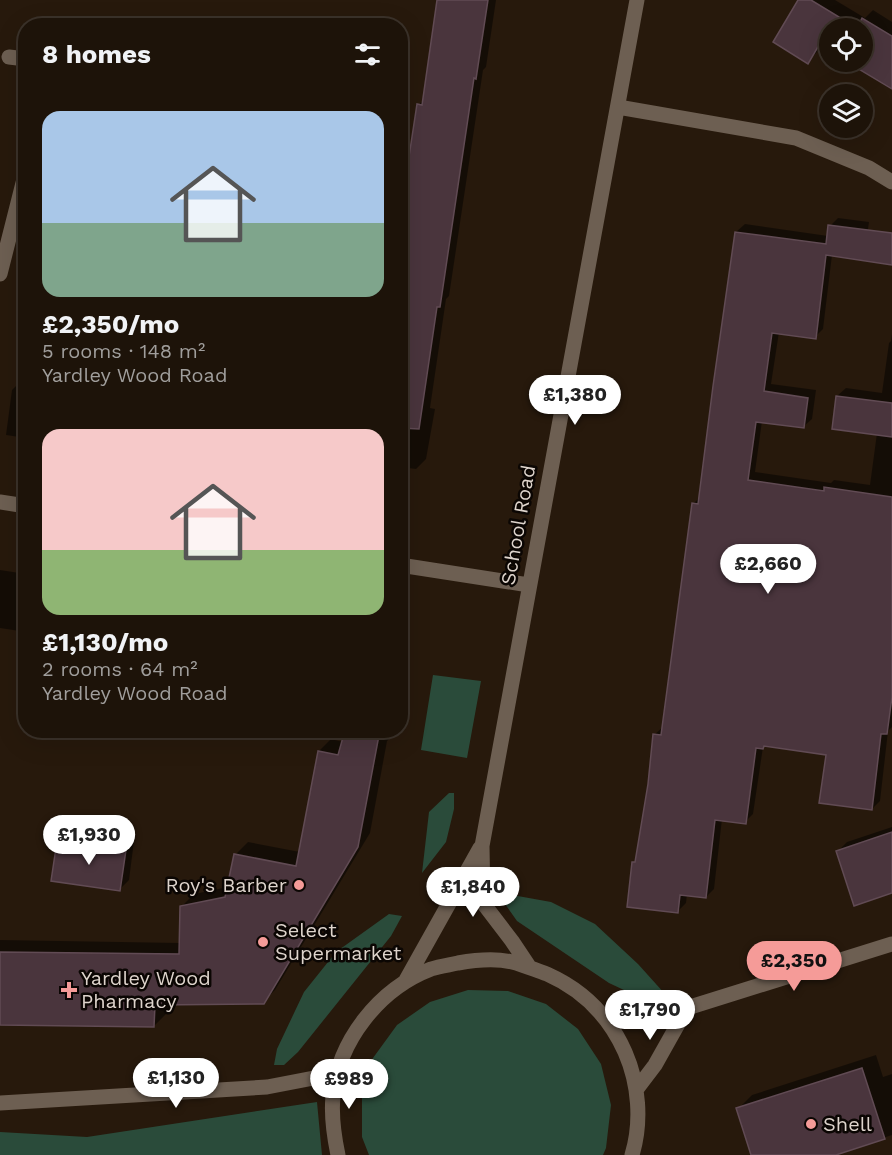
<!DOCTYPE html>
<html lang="en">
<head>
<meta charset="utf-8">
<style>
  body { margin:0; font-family:"Work Sans",sans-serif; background:#2a2017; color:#f1f3f6; height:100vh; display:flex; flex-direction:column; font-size:22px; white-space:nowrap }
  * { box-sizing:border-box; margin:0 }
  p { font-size:20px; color:#a09e9c }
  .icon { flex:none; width:33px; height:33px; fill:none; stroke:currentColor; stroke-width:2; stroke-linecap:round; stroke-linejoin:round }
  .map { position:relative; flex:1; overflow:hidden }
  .sheet { position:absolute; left:18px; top:18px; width:390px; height:720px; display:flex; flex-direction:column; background:#1d1309; border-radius:24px; box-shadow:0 6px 24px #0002,0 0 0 2px #3b322a }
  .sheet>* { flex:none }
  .buttons { position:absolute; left:819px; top:18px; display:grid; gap:12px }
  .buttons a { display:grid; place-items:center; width:54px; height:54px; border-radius:50%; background:#1d1309; box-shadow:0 6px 24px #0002,0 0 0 2px #3b322a; font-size:30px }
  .price { position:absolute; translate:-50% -51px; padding:0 14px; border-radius:21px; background:#fff; color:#222; font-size:20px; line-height:39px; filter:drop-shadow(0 2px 3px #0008) }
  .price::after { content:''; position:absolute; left:50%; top:36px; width:18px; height:14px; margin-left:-9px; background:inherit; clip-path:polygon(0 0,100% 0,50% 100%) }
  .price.selected { background:#f59b98; color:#111 }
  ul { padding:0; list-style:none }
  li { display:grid; align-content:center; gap:12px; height:318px; padding:0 24px }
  li span { display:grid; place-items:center; height:186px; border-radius:18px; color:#555 }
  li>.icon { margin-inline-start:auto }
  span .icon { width:108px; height:108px; fill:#fffc; stroke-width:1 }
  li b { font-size:26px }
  h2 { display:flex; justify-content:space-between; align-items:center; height:72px; padding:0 24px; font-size:26px }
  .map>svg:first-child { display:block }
  .green { fill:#2a4b3a }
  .shadow { fill:#0007 }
  .building { fill:#4a353d; stroke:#614b54; stroke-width:1.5 }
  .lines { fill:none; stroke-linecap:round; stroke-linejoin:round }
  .minor { stroke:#6d5f52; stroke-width:15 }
  .poi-dot { fill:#f59b98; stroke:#0b0603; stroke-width:2 }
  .labels { text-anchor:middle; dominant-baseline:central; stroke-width:5; stroke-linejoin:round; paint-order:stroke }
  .street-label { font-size:20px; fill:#ded4cc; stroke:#0b0603 }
  .poi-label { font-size:20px; fill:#ded4cc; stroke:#0b0603; text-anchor:start }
</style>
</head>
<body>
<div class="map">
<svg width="892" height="1155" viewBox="0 0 892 1155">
  <rect width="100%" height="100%" fill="#27190c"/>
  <path class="green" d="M433,675l48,6 -14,77 -46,-8z
    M449,793h5v16l-8,33 -24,31 7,-61z
    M506,894l45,8 44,22 43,40 27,30 -24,4 -32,-15 -92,-62 -17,-24z
    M389,914l13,2 -11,20 -93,116 -14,13h-10l3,-16 27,-57 32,-40z
    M468,990l40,1 38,13 32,25 23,35 10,41 -5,43 -3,7h-234l-7,-18v-40l11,-39 24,-33 33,-23z
    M317,1102l5,53h-322v-23l87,5z"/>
  <path class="shadow" d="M438,0h58l-10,67 -3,3 -34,226 -3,3 -16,109 5,1 -9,50 -10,10 -16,-2v-243l18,-119 6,-5z
    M800,0h35l30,18 8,-8 19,12v65l-42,-25h12v-34h-32l-13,24 -10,10z
    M838,218l31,4 -4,28 -33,5 -9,74 -8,8 -36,-5 -8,52 45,6 -4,29 -9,8 -41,-6 -7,51 76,11 3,-3 36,5 7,-52 -40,-37 9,-8 36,5 7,-50 2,-2 1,-7v393l-4,4 -8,70 -8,8 -44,-55 -63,-9 -2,2 -10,67 -8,8 -23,-3 -8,70 -8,8 -19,-3 -1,9 -9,9 -43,-50 3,-3 12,-75 5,-49 9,-8 30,-223 8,-8 35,-264 9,-8 83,12 2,-10z
    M22,380h4v58l-20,-3 6,-45z
    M0,570l26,4v58l-26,-4z
    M346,730h45l-1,8 -3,3 -17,92 -95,157 -12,12 -97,1v11l-12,12 -154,-2v-84l181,3 1,-37 12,-12 34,-7 8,-33 12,-12 52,10 19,-101 12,-12 12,3z
    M892,827v64l-55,-39 10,-10z
    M68,832l66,9 -5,39 -9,9 -62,-48z
    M876,1055l7,22 9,-3v61l-61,20h-78l-15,-46 14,-14z"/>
  <path class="building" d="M437,0h51l-12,79 -2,-1 -34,229h-3l-18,122 -19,-1v-212l17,-112 5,1z
    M798,0h13l46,28 5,-10 30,18v53l-45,-27h15v-34h-32v23l-11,-6 -11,19 -35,-22z
    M828,225l64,8v32l-66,-10 -10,84 -44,-6 -8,58 44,7 -4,30 -48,-6 -8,58 76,11v-4l68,10v200l-5,37h-6l-9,76 -53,-7 7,-48 -62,-9 -1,3 -7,-1 -10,76 -31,-4 -9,78 -26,-3 -2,18 -51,-6 5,-45h3l13,-78 5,-50 8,1 31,-232 6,1 15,-118 22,-154 91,12z
    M836,396l56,7v34l-60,-8z
    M345,730h35l-22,117 -94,157 -109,1 -1,22 -154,-2v-73l179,2 1,-48 45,-9 9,-43 62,12 22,-115 20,4z
    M892,832v61l-38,13 -18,-55z
    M57,841l69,9 -6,41 -69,-10z
    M862,1068l23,71 -49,16h-85l-15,-47z"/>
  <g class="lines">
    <path class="minor" d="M9,57l17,2
      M618,107l178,31 73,30 23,14
      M0,274l26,-103
      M0,502l26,4
      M400,565l129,20
      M530,968l-18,-27 -29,-38 -1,-57 155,-846
      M405,982l75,-134
      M606,1020l81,-12 205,-64
      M636,1090l19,-25 32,-57
      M0,1103l267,-16 52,-10 21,-11
      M338,1155c-4,-19 -7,-39 -5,-59 5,-55 46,-107 98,-127 9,-3 18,-4 27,-6 17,-3 37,-5 54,-1 12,3 23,8 35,12 36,16 62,42 78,78 14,32 17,70 7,103"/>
  </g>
  <g class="poi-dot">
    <circle cx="299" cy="885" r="6"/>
    <circle cx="263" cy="942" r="6"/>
    <path d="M66 981h6v6h6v6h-6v6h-6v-6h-6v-6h6z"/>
    <circle cx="811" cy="1124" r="6"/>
  </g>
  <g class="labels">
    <g class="street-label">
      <text transform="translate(518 525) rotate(-80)">School Road</text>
    </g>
    <g class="poi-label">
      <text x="287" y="885" text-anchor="end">Roy's Barber</text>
      <text x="275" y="930">Select<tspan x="275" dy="23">Supermarket</tspan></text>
      <text x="81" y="978">Yardley Wood<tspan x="81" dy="23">Pharmacy</tspan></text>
      <text x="823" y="1124">Shell</text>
    </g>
  </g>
</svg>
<div class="buttons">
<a><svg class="icon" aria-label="locate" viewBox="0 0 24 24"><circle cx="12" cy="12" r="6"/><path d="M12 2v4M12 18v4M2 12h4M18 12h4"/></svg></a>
<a><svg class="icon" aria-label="layers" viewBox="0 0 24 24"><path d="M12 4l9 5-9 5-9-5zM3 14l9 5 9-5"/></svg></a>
</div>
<b class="price" style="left:575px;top:426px">£1,380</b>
<b class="price" style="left:768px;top:595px">£2,660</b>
<b class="price" style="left:89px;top:866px">£1,930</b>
<b class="price" style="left:473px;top:918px">£1,840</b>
<b class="price selected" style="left:794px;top:992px">£2,350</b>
<b class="price" style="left:650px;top:1041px">£1,790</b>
<b class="price" style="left:176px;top:1109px">£1,130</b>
<b class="price" style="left:349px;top:1110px">£989</b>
<section class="sheet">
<h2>8 homes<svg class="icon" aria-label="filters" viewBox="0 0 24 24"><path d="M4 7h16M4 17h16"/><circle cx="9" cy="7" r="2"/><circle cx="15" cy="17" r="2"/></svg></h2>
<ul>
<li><span style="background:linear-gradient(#a9c7e8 60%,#7fa58c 0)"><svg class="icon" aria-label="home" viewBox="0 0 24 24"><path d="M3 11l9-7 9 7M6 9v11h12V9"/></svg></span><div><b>£2,350/mo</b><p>5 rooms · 148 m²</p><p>Yardley Wood Road</p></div></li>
<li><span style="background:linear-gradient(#f6c9c9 65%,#8fb573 0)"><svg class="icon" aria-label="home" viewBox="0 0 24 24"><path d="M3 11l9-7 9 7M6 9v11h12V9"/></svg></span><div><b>£1,130/mo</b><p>2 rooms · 64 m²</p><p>Yardley Wood Road</p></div></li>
</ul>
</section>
</div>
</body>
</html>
